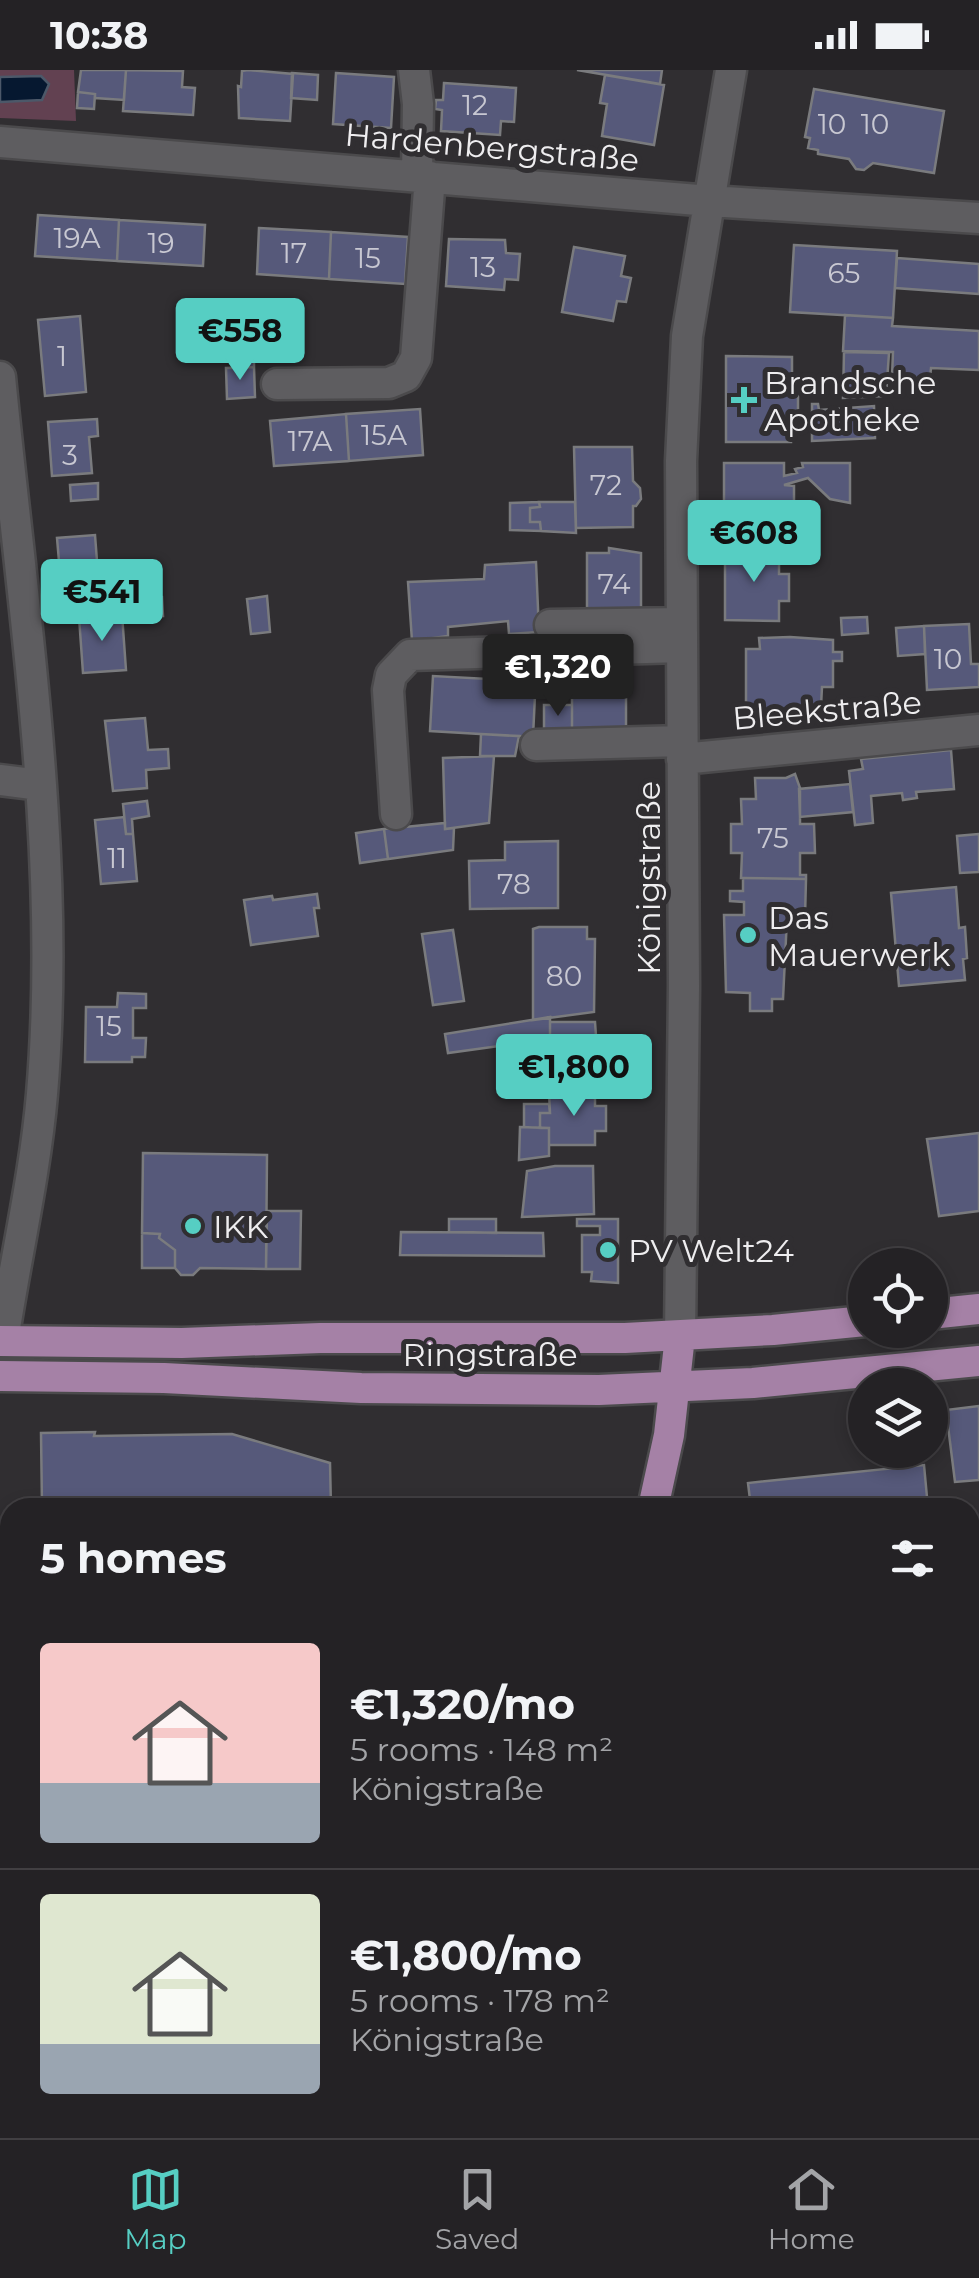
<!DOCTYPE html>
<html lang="en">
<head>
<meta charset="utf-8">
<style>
  body { margin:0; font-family:Montserrat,sans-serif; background:#2c2a2d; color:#f1f3f6; height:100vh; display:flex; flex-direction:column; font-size:38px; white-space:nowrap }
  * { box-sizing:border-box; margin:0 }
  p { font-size:32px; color:#a3a4a7 }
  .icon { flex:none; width:55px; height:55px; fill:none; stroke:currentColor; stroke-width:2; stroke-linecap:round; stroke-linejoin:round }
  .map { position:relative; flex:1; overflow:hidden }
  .sheet { position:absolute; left:0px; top:1428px; width:980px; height:642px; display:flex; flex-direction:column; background:#242225; border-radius:30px 30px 0 0; box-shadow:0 5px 15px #0003,0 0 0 2px #413f42 }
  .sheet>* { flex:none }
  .buttons { position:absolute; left:848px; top:1178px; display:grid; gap:20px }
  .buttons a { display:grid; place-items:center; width:100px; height:100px; border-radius:50%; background:#242225; box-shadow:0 5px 15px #0003,0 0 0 2px #413f42; font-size:50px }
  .price { position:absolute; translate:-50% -85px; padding:0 22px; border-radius:10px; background:#56cec3; color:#111; font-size:32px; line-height:65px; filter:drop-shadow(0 2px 5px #0008) }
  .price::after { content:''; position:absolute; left:50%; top:60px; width:30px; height:22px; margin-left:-15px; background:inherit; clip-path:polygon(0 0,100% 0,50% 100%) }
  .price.active { background:#222; color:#fff }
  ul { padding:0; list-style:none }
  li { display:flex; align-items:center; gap:30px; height:250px; padding:0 40px }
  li+li { border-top:2px solid #413f42 }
  li span { display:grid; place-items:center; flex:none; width:280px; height:200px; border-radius:10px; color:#555 }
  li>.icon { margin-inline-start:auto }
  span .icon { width:120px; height:120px; fill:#fffc; stroke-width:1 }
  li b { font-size:42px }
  h2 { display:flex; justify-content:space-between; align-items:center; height:120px; padding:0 40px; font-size:42px }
  .status { display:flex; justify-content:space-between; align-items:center; height:70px; padding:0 50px; background:#242225; direction:ltr }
  .status svg { height:28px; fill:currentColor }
  .dock { display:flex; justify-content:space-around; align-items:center; height:140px; border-top:2px solid #413f42; background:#242225; font-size:28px; color:#a3a4a7 }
  .dock a { display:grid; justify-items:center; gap:5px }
  .dock .active { color:#56cec3 }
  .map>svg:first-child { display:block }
  .green { fill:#624151 }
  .water { fill:#061830; stroke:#4c5869; stroke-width:2.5 }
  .building { fill:#56597a; stroke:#7a7b7e; stroke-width:2.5 }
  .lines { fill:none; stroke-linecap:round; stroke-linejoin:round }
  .minor-casing { stroke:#4b4a4c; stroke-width:35 }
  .major-casing { stroke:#4b4a4c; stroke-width:35 }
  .minor { stroke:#5e5d60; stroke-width:30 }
  .major { stroke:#a581a6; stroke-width:30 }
  .poi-dot { fill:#56cec3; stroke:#302e31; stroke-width:4 }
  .labels { text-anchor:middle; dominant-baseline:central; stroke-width:10; stroke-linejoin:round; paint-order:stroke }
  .number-label { font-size:28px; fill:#c8c8d2 }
  .street-label { font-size:32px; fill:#eeedef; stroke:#302e31 }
  .poi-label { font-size:32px; fill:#eeedef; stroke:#302e31; text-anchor:start }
</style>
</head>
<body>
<div class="status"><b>10:38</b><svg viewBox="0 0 49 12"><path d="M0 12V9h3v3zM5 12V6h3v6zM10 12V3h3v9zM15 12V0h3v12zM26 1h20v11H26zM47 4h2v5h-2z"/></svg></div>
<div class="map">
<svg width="979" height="2068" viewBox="0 0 979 2068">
  <rect width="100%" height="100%" fill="#302e31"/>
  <path class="green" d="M0,0h74l2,51 -76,-3z"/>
  <path class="water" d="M41,6l8,8 -7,16 -42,2v-25z"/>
  <path class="building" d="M81,0h45l-2,30 -29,-2v-4l-17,-2z
    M126,0l57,1 -1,16 13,1 -2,27 -70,-4z
    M248,0l45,4 -3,47 -51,-3 -1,-32 3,1 1,-16z
    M577,0h85l-2,14z
    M292,3l26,2 -1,25 -26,-2z
    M336,3l58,4 -3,51 -58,-4z
    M605,5l59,10 -10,60 -52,-9 5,-32 -7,-1z
    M444,13l72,5 -2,34 -13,-1 -1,14 -59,-4 1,-21 -7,-1 1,-9h7z
    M814,19l130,22 -10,62 -61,-10 -9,7 -8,-1 -7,-10 -31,-5v-4l-10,-2 2,-10 -5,-1z
    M78,22l17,2 -1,15 -17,-1z
    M38,145l81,5 -2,41 -82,-5z
    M119,150l86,5 -2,41 -86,-5z
    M259,158l72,4 -2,47 -72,-5z
    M331,162l77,5 -3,47 -76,-5z
    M449,169l56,1 1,13 14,1 -2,26 -13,-1 -1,11 -58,-4z
    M794,175l103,6 -4,67 -103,-6z
    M574,177l51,9 -4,20 10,2 -5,24 -9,-1 -4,20 -51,-9z
    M897,188l82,6v30l-84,-6z
    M845,245l48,3 -1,8 87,5v39l-48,-2 -1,10 -38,-1 1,-25 -50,-1z
    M80,246l6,76 -41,4 -7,-76z
    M254,282v15l-20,1 -1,-15z
    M844,282l45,1 -3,43 -43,2z
    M726,286l66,1v32l6,1v21h-7v31h-65z
    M254,297l1,30 -28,2 -1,-31z
    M812,334h6l1,6 55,-4 1,32 -63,3z
    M420,339l3,46 -74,6 -3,-47z
    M346,344l3,47 -75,5 -4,-45z
    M97,349l1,17 -9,1 3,36 -40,3 -4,-54z
    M574,377h58l1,34 7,7 1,11 -5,7h-3v21l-57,1z
    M724,393h60v13l13,-3 -2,-4 8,-2 -1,-4h48v40l-20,-4 -22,-21 -24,7 10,1v28h-10v15h-60z
    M98,413v16l-27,2 -1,-16z
    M539,432l1,5 -10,1v14h10l1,9 -31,-1v-27z
    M539,432h36l1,31 -35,-2 -1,-9h-10v-14l10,-1z
    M95,465l2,26 11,1 1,18 -48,5 -4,-47z
    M757,473l1,8h21v23h10v27h-10v20l-54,-1v-69h13l1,-7z
    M609,478l32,5v62h-54v-62h22z
    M536,492l3,70 -30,2 -1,-13 -60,6v9l-36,5 -4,-59 76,-3 1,-14z
    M98,512l2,15 -27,1 -2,-14z
    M267,526l3,36 -19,2 -4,-35z
    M162,527l1,19 -29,1 -1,-19z
    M122,544l4,56 -43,3 -4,-56z
    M867,547l1,16 -26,2 -1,-17z
    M969,554l2,40h8v23l-52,3 -3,-64z
    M924,556l1,28 -27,2 -2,-28z
    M790,567l43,3v12h9v9h-9v26h-11l-1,19h-26v5l-49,-2v-60h14l-1,-11z
    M548,586l1,39h-14l-2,42 -103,-6 3,-55 55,3 2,-21z
    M572,586h54v77h-54z
    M544,635h28v28h-28z
    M145,648l3,32 20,-1 1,19 -23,2 1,18 -34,3 -8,-70z
    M481,664l38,2 -4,20h-35z
    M951,680l3,39 -38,3 1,6 -14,2 -1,-7 -31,3 2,27 -18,2 -6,-54 14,-2 -2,-10z
    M494,686l-5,67 -44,6 -2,-71z
    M795,704l5,14v36h14l1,29h-15v22h6v4l-65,-1 1,-25h-11v-29h11l-1,-25h15l-1,-21h31z
    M850,714l3,28 -53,5 -1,-28z
    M147,731l2,15 -17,3 1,15h-7l-3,-30z
    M124,747l2,17h7l4,47 -36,3 -6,-64z
    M445,753v6l9,-1 -1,22 -65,9 -4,-30z
    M384,759l4,30 -28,4 -4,-30z
    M979,764v38l-19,1 -3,-37z
    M558,771v67l-88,1 -1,-48 36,-1v-18z
    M743,808l63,1 -1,39h-18l-4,81h-11v12h-22v-18l-24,-1 -2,-77h20v-13l-14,-1v-10h13z
    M956,817l3,41 6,-1 2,31 -4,1 2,21 -66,6 -8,-93z
    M317,824l2,14h-5l4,28 -67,9 -7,-45 28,-4 1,4z
    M539,857h48v12h8l-1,73 -61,8v-91z
    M453,860l11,71 -31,4 -11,-71z
    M118,923l28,1v14h-13v30h13l-1,19h-13v5h-47l1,-55h31z
    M550,947v22l-102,14 -3,-19z
    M550,952h45l1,14 11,1v24h-12v14l-46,1 1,-22h-10v-16l10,1z
    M549,1022h46v14h11v25h-11v14h-46v-17h-9v-15h10z
    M524,1034h25l1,9h-10v15l-16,-1z
    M520,1057l29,1v28l-30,4z
    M979,1063v78l-40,5 -12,-77z
    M143,1083l124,2 -1,114 -66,-1 -7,7h-12l-6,-7v-18l-16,-12 1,-4 -18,-1z
    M555,1096h38l1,48 -72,3 5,-46z
    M267,1141h34l-1,58h-34z
    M449,1149h47v14l-47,-1z
    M577,1149h41v64l-27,-2 1,-9h-10v-37h18v-9h-23z
    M401,1162l142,1 1,23 -144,-1z
    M142,1163l18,1 -1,4 16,12v18h-33z
    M979,1336v74l-24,2 -9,-72z
    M95,1362l-1,4 138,-2 98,29 1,45h-289l-1,-75z
    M924,1395l4,43h-177l-3,-25z
    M979,1696v52l-9,3v-51z
    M0,1783l7,1 -3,63h-4z
    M972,1844l7,10v52l-9,6z
    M979,1996v40l-9,-13v-21z
    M8,2054l2,6h81v8h-83z
    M122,2060h70l1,8h-71z
    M338,2060h45l-2,8h-44z
    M588,2060h23l21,5v3h-46z"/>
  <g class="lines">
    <g class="minor-casing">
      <path id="minor" d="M414,0l4,34 -1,72
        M0,72l710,59 269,17
        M0,307c23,235 62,481 42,717 -7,82 -27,166 -39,247
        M277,314l112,-1 17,-7 10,-18 14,-181
        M550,555l131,-2
        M536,675l146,-4
        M682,689l297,-29
        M0,710l40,5
        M396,744l-8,-124 3,-15 19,-20 271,-8
        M680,1266l4,-350 -3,-525 6,-125 44,-266
        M0,1735l10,1
        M970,1797h9
        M107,2060l1,8
        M940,2060l5,8"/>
    </g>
    <g class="major-casing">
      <path id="major" d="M930,1244l49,-5
        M0,1271l182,2 138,-5h305l148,-8 92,-9
        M0,1306l164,2 197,10 238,2 154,-7 226,-22
        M653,1438l16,-73 11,-99
        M509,2068l2,-8"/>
    </g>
    <use href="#minor" class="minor"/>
    <use href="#major" class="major"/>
  </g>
  <g class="poi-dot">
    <path d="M739 315h10v10h10v10h-10v10h-10v-10h-10v-10h10z"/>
    <circle cx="748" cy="865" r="10"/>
    <circle cx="193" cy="1156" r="10"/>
    <circle cx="608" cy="1180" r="10"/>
  </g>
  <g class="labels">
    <g class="number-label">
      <text x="475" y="35">12</text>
      <text x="832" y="54">10</text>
      <text x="875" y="54">10</text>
      <text x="77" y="168">19A</text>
      <text x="161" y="173">19</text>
      <text x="294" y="183">17</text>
      <text x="368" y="188">15</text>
      <text x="483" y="197">13</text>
      <text x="844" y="203">65</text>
      <text x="62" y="286">1</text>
      <text x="384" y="365">15A</text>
      <text x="310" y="371">17A</text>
      <text x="70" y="385">3</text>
      <text x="606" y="415">72</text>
      <text x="614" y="514">74</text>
      <text x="948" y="589">10</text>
      <text x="773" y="768">75</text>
      <text x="117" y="788">11</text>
      <text x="514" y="814">78</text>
      <text x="564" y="906">80</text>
      <text x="109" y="956">15</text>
    </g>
    <g class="street-label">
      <text transform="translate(492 77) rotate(5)">Hardenbergstraße</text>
      <text transform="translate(827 640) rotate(-5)">Bleekstraße</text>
      <text transform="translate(648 808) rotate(-90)">Königstraße</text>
      <text x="490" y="1284">Ringstraße</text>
    </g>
    <g class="poi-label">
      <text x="764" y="312">Brandsche<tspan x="764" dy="37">Apotheke</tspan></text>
      <text x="768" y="847">Das<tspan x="768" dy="37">Mauerwerk</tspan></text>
      <text x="213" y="1156">IKK</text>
      <text x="628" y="1180">PV Welt24</text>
    </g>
  </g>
</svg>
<div class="buttons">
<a><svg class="icon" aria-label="locate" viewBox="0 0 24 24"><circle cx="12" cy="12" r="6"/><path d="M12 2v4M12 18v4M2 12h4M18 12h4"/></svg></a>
<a><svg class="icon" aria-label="layers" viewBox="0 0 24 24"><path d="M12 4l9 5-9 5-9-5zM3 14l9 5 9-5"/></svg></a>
</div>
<b class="price" style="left:240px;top:313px">€558</b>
<b class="price" style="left:754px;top:515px">€608</b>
<b class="price" style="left:102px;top:574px">€541</b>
<b class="price active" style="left:558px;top:649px">€1,320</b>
<b class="price" style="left:574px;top:1049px">€1,800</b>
<section class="sheet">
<h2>5 homes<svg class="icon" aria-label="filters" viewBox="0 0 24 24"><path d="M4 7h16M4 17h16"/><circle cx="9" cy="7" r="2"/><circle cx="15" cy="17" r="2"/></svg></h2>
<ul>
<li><span style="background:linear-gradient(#f6c9c9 70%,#9aa5b1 0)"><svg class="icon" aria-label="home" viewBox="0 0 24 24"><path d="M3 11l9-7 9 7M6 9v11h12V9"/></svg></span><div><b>€1,320/mo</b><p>5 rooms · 148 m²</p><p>Königstraße</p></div></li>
<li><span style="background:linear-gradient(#dfe7d0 75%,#9aa5b1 0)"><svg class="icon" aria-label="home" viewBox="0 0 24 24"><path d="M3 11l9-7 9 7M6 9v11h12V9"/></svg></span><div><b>€1,800/mo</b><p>5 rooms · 178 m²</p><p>Königstraße</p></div></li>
</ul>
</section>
</div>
<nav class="dock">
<a class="active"><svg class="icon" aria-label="map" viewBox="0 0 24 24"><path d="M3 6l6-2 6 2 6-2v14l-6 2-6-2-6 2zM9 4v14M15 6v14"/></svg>Map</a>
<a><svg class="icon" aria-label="saved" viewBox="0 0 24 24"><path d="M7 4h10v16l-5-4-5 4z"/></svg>Saved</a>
<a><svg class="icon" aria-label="home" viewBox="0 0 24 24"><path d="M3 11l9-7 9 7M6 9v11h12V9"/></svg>Home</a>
</nav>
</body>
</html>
